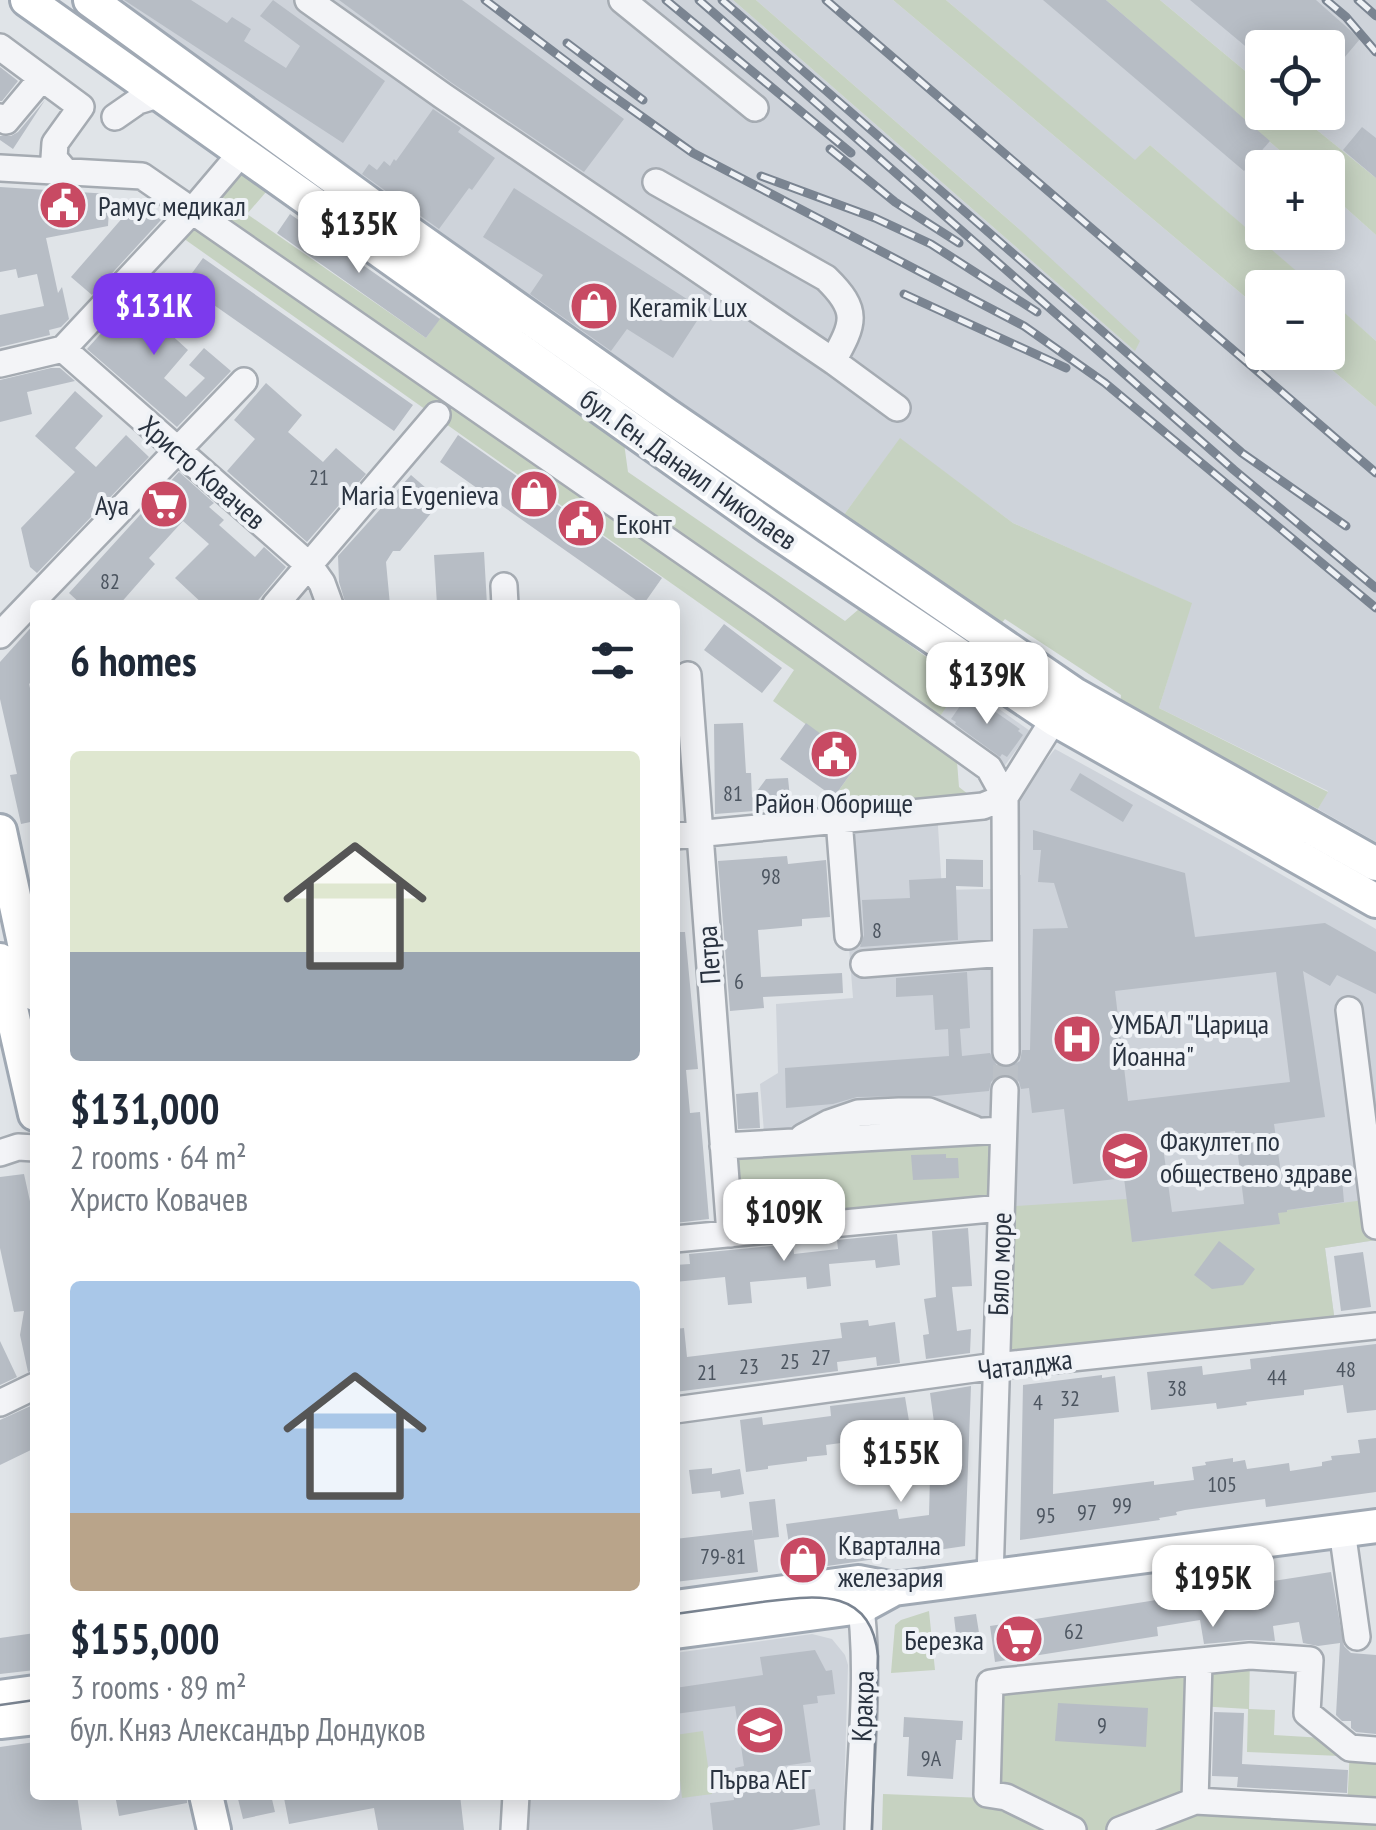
<!DOCTYPE html>
<html lang="en">
<head>
<meta charset="utf-8">
<style>
  body { margin:0; font-family:"PT Sans Narrow",sans-serif; background:#f6f6f7; color:#1f2937; height:100vh; display:flex; flex-direction:column; font-size:38px; white-space:nowrap }
  * { box-sizing:border-box; margin:0 }
  p { font-size:32px; color:#747a83 }
  .icon { flex:none; width:55px; height:55px; fill:none; stroke:currentColor; stroke-width:2; stroke-linecap:round; stroke-linejoin:round }
  .map { position:relative; flex:1; overflow:hidden }
  .side { position:absolute; left:30px; top:600px; width:650px; height:1200px; display:flex; flex-direction:column; background:#fff; border-radius:10px; box-shadow:0 5px 25px #0003 }
  .side>* { flex:none }
  .tools { position:absolute; left:1245px; top:30px; display:grid; gap:20px }
  .tools a { display:grid; place-items:center; width:100px; height:100px; border-radius:10px; background:#fff; box-shadow:0 5px 25px #0003; font-size:50px }
  .price { position:absolute; translate:-50% -85px; padding:0 22px; border-radius:20px; background:#fff; color:#222; font-size:32px; line-height:65px; filter:drop-shadow(0 2px 5px #0008) }
  .price::after { content:''; position:absolute; left:50%; top:60px; width:30px; height:22px; margin-left:-15px; background:inherit; clip-path:polygon(0 0,100% 0,50% 100%) }
  .price.current { background:#7c3aed; color:#fff }
  ul { padding:0; list-style:none }
  li { display:grid; align-content:center; gap:20px; height:530px; padding:0 40px }
  li span { display:grid; place-items:center; height:310px; border-radius:10px; color:#555 }
  li>.icon { margin-inline-start:auto }
  span .icon { width:180px; height:180px; fill:#fffc; stroke-width:1 }
  li b { font-size:42px }
  h2 { display:flex; justify-content:space-between; align-items:center; height:120px; padding:0 40px; font-size:42px }
  .map>svg:first-child { display:block }
  .built { fill:#ced3da }
  .green { fill:#c6d2c1 }
  .building { fill:#b7bdc5; fill-rule:evenodd }
  .lines { fill:none; stroke-linecap:round; stroke-linejoin:round }
  .minor-tunnel { stroke:#bbc0c6; stroke-width:25; stroke-dasharray:25 12; stroke-linecap:butt }
  .minor-casing { stroke:#a5abb2; stroke-width:30 }
  .major-casing { stroke:#a0a9b4; stroke-width:38 }
  .minor { stroke:#f3f4f7; stroke-width:25 }
  .major { stroke:#fff; stroke-width:32 }
  .tram { stroke:#7a8491; stroke-width:2.5 }
  .rail-casing { stroke:#7a8491; stroke-width:9 }
  .rail { stroke:#eff2f6; stroke-width:5; stroke-dasharray:15; stroke-linecap:butt }
  .labels { text-anchor:middle; dominant-baseline:central; stroke-width:8; stroke-linejoin:round; paint-order:stroke }
  .number-label { font-size:22px; fill:#4c5560 }
  .poi-label { font-size:28px; fill:#29323f; stroke:#eff2f6; text-anchor:start }
  .street-label { font-size:28px; fill:#29323f; stroke:#eff2f6 }
</style>
</head>
<body>
<div class="map">
<svg width="1376" height="1830" viewBox="0 0 1376 1830">
  <rect width="100%" height="100%" fill="#e0e4e8"/>
  <path class="built" d="M108,0h625l401,350 -116,-122 -262,-228h137l369,311v41l50,1 64,54v435l-58,-33 10,-18 -169,-83 32,-105 -178,-80 -113,-84 -57,77z
    M946,0h160l193,167 -37,1v64h66v-40l48,43v106l-48,-42v-11l-14,-1 -164,-142 -15,16z
    M1160,0h216v178l-80,-65 32,-1v-64h-66v37z
    M963,683l67,48 -27,37 -68,-45z
    M1055,749l182,100 139,80v311l-51,8 11,82 -340,36 7,-236 -238,14 -5,-60 18,-11 -2,-69 77,-6 -14,-179 98,-9 5,80 49,-1v-13l30,-1 -2,-80z
    M812,1634l20,5 13,16 3,10 -5,165h-317l2,-35h147v-142z"/>
  <path class="green" d="M733,0h23l262,228 122,113 -5,10z
    M893,0h53l189,160 15,-15 165,142 -53,1v23z
    M1106,0h54l102,85v27l34,1 80,65v57l-48,-43v-24l-29,-1z
    M230,166l36,26 -19,22 179,124 16,-23 182,128 4,29 217,149 14,-12 104,74 -27,39 19,14 4,51 24,19 -144,13 -5,-22 25,-35 -86,-61 21,-31 -621,-439z
    M1328,298l48,43v66l-64,-54 16,-1z
    M900,438l113,85 179,80 -33,105 169,84 -10,17 -198,-100 1,-14 -116,-76 -6,7 -156,-110z
    M1003,1130l-1,77 125,-8 6,43 146,-18 -1,-11 10,-3 84,-11 4,41 -51,8 11,82 -340,36 5,-158 -271,26 -7,-88z
    M929,1611l6,59 -44,3 4,-48 6,-5z
    M1250,1656l-1,53 26,1 -1,25 67,4 -1,17 -93,-4 1,-43 -50,-3 -3,95 -75,29h-47l-67,-33 -6,-15 3,-101z
    M703,1731l9,63 -30,4 -7,-63z
    M1350,1748l26,2v61l-29,-2z
    M883,1794l101,4 70,32h-172z
    M1189,1809l187,7v14h-236z"/>
  <path class="building" d="M124,0h67l36,23 5,-6 19,12 -7,12 42,27 14,-22 -40,-30 13,-16 112,81 -42,62z
    M339,0h123l162,119 -40,53 -132,-89z
    M1043,0h63l164,141 -26,30z
    M1190,0h126l44,39 -32,38v-29h-66v12z
    M0,67l18,14 -16,20h-2z
    M45,100l-32,49 -13,-9v-4h11l7,-4z
    M433,109l28,19 -3,4 37,26 -23,32 -3,-2 -30,41 -77,-55 7,-10 8,6 7,-9 6,5 4,-7 2,2z
    M1362,127l14,11v40l-33,-28z
    M0,187l110,7 -2,32 -62,12 12,55 4,-6 7,32 -8,8 -12,3 1,5 -50,12v-32l44,-9 -7,-32 -19,4 -2,-9 -16,3z
    M514,188l190,122 -31,48 -46,-29 -16,22 -81,-57 13,-19 -60,-38z
    M138,200l23,20 -69,75 -21,-18z
    M290,214l150,105 -14,19 -149,-105z
    M203,258l210,147 -19,26 -210,-147z
    M140,290l35,31 -8,10 21,19 -24,28 22,19 19,-19 -16,-13 15,-17 27,23 -54,56 -90,-78z
    M51,368h9l15,13 -48,11 5,22 -32,8v-42z
    M266,383l36,32 -14,17 35,30 13,-14 30,26 -59,68 -80,-71 28,-32 -21,-19z
    M75,391l28,25 -28,32 21,19 30,-32 23,22 -112,116 -7,-6 -9,-39 54,-56 -40,-36z
    M458,435l204,143 -19,27 -203,-143z
    M179,472l35,31 -5,4 15,13 -5,5 36,32 9,-10 22,20 -32,38h-50l-29,-27 34,-34 -26,-23 -34,37 6,6 -36,41h-37l-13,-12z
    M411,475l30,26 -41,50h-7l-7,11 4,43h-44l-7,-23 -1,-26z
    M484,552l3,53h-50l-3,-50z
    M35,623v55l-6,6 6,25v112l-14,3 -11,-49 7,-1 -17,-75v-37z
    M724,624l58,44 -20,25 -58,-43z
    M967,696l5,4 2,-3 46,32 -2,2 5,4 -16,22 -5,-3 -2,3 -45,-33 1,-2 -5,-3z
    M743,723l3,50h5l1,25 14,-19 22,-1 3,30 -76,6 -1,-90z
    M806,723l53,39 -25,35 -54,-38z
    M1080,773l53,32 -10,17 -53,-32z
    M1033,830l152,43 10,64 130,-14 51,29v42l-39,-19 -7,11 -27,-15 22,146 -51,7 9,63 59,-8 2,23 -57,8v2l-9,1 2,11 -148,18 -8,-64 -51,6 -9,-75 -32,4 -3,-25 -8,1 -2,-7 -6,-6 -8,-2 -8,2 -6,6 -2,9 -54,5 -78,1 -24,7 -47,4 -1,-40 164,-12 -1,-27 -13,1 -2,-35 -37,2v-19l71,-6 3,56 -10,1 2,27 28,-3 7,13 10,2 13,-7 2,-11h8l3,-121 35,-1 -14,-45 -16,-1 3,-32h-8zM1276,972l14,110 -162,19 -13,-110zM1235,1131l9,73 -72,8 -10,-72z
    M787,856l1,8 38,-4 4,57 -28,2v7l-44,4 3,47 81,-4 1,20 -80,4 1,11 -34,3 -12,-150z
    M946,859l37,1v27l-27,-1 2,54 -98,7 4,-12 -2,-35 48,-2 -1,-18 37,-2z
    M675,932h10l13,137 -12,1 4,43 10,-1 9,107 -34,4z
    M758,1092l2,36 -22,1 -2,-35z
    M946,1154v4h12l1,20 -46,2 -2,-25z
    M24,1174l11,50v146l-7,2 -8,-37 4,-24 -10,1 -14,-64v-71z
    M968,1228l4,58 -20,1 5,44 14,-2 -1,24 -44,6 -3,-24 6,-1 -5,-35 12,-2 -4,-66z
    M897,1234l3,31 -24,3 -1,-8 -46,4 2,22 -24,3 -1,-12 -56,5 2,21 -24,2 -3,-28 -50,5v-17l15,-1 -1,-10 104,-10 1,10 44,-5 -1,-9z
    M1219,1241l36,28 -12,16 -31,4 -18,-14z
    M1363,1252l8,55 -30,4 -7,-55z
    M868,1320l1,6 26,-4 5,41 -23,3 -1,-9 -39,5 1,9 -163,21v-63l9,-1 3,29 155,-19 -2,-15z
    M0,1341l17,36 -17,8z
    M1376,1344v66l-29,3 -4,-28 -39,5v5l-58,7 1,3 -30,4 -1,-6 -65,7 -4,-38 55,-6 1,9 48,-6 -1,-10z
    M1102,1375v3l13,-2 4,36 -65,7 -1,75 101,-13v4l40,-5 -2,-13 14,-2 -1,-3 28,-4v4l12,-2 2,9 42,-6 1,8 32,-5v-4l10,-2 -1,-4 29,-3 -2,-13 18,-2v54l-110,15 -1,-8 -80,11 -9,2 1,3 -18,3 1,2 -140,20 3,-155z
    M971,1386l-6,160 -172,25 -7,-47 111,-15 2,10 30,-4 2,-77 5,-1 -6,-44z
    M905,1397l5,30 -11,1 1,7 -74,10 1,10 -20,2v4l-39,5v3l-22,3 -6,-52 22,-3 1,8 68,-9 -1,-10z
    M35,1404v44l-35,17v-45z
    M712,1468v6l28,-5 4,25 -23,4 -1,-7 -28,3 -3,-24z
    M775,1499l4,38 -25,3 4,32 -83,10v-43l77,-9 1,6 -4,-34z
    M1331,1572l13,74 7,7 25,2v79l-20,-2 -5,-4v-7h-9l-6,-6 4,-72 -22,3 -15,-3 -4,-21 -26,4 2,15 -27,-1 -44,4 -4,-24 -43,7 1,9 -163,26 -5,-36 173,-27 -1,-6 32,-5 1,5z
    M976,1614l4,25 -23,3 -3,-25z
    M35,1633v37l-35,4v-36z
    M815,1650l11,21 6,-1 3,24 -18,2 1,7 -15,2 8,57 -28,4 4,27 28,-4 5,36 -28,5h-79l-3,-27 24,-3 -1,-10 5,-1 -3,-21 9,-2 -9,-60 -60,8v-26l88,-13 -3,-18z
    M1058,1703l90,5 -2,39 -91,-6z
    M1214,1712l30,1 -2,51 106,6 -1,23 -110,-6 1,-10 -26,-1z
    M904,1717l59,4 -1,19h-6l-3,39 -46,-3 2,-39h-6z
    M35,1742v53h42l5,35h-82v-83z
    M115,1795h72v8l-68,13z
    M237,1795h34l4,17 -32,7z
    M301,1795h159l4,35h-86l-4,-22 -85,16 -5,-26z"/>
  <g class="lines">
    <path class="minor-tunnel" d="M1005,1090l1,-38"/>
    <g class="minor-casing">
      <path id="minor" d="M308,0l135,96 390,265 64,47
        M622,0l133,108
        M0,47l81,60 -26,36 -1,15 11,13
        M0,117l6,4 36,-43
        M115,117l23,-16 23,-7
        M0,168l142,8 620,430 227,162 16,29
        M656,182l170,96c34,33 28,45 7,83
        M63,349l247,217 12,17 8,22
        M0,364l63,-15 129,-138 50,-59
        M504,586l1,19
        M275,605l162,-190
        M0,635l244,-254
        M688,675l42,559
        M839,819l9,117
        M675,836l308,-30 22,-9
        M864,964l141,-11
        M1349,1010l27,216
        M1006,1052l-1,-255 49,-78
        M803,1137l26,-14 29,-10 41,-2h30l45,18
        M723,1146l280,-16
        M0,1153l18,-6 17,1
        M675,1239l326,-31
        M0,1403l35,-17
        M675,1410l321,-44 380,-40
        M1342,1530l15,107
        M990,1578l15,-488
        M987,1794l3,-111 13,-2 247,-25 60,4 -3,53 43,35 26,2
        M987,1794l19,3 67,33
        M1195,1801l4,-139
        M514,1830l2,-35
        M858,1830c2,-78 13,-160 1,-238
        M1120,1830l75,-29 181,10"/>
    </g>
    <g class="major-casing">
      <path id="major" d="M27,0l742,527 285,192 322,182
        M90,0l307,224 270,191 407,279 302,170
        M0,831l35,163
        M0,960l35,154
        M675,1607l183,-25 36,7 482,-63
        M675,1632l186,-25 33,-18
        M0,1697l35,-5
        M0,1722l35,-4
        M206,1795l8,35"/>
    </g>
    <use href="#minor" class="minor"/>
    <use href="#major" class="major"/>
    <path class="tram" d="M675,1614c29,-4 58,-8 87,-12 51,-6 109,-17 116,54l-6,174
      M0,1705l35,-5"/>
    <g class="rail-casing">
      <path id="rail" d="M485,0l111,84 97,69 331,173 81,57 271,225
        M666,0l185,153
        M699,0l535,470 142,118
        M722,0l520,453 104,73
        M826,0l550,473
        M1326,0l20,17 30,35
        M1358,0l18,16
        M567,43l76,57
        M830,149l65,53 64,41
        M761,176l114,42 56,26 106,68
        M904,294l162,74"/>
    </g>
    <use href="#rail" class="rail"/>
  </g>
  <defs>
    <g id="civic-disc" transform="scale(2.5)"><circle r="9.5" fill="#c84a63" stroke="#eff2f6"/><path d="M-.6-6.5H3V-4.5H.6V-3L4-1V1h2V6H-6V1h2V-1L-.6-3ZM-1.2 2.5V6h2.4V2.5Z" fill="#fff"/></g>
    <g id="shop-disc" transform="scale(2.5)"><circle r="9.5" fill="#c84a63" stroke="#eff2f6"/><path d="M-5-2.5h2.3a2.7 3.5 0 0 1 5.4 0H5L5.5 6h-11ZM-1.5-2.5h3a1.5 2.3 0 0 0-3 0Z" fill="#fff"/></g>
    <g id="supermarket-disc" transform="scale(2.5)"><circle r="9.5" fill="#c84a63" stroke="#eff2f6"/><path d="M-6-5.5h2.5l.6 2H6L4.5 2H-2.5L-4.4-4H-6ZM-1.5 3.2a1.3 1.3 0 1 0 .1 0ZM3 3.2a1.3 1.3 0 1 0 .1 0Z" fill="#fff"/></g>
    <g id="hospital-disc" transform="scale(2.5)"><circle r="9.5" fill="#c84a63" stroke="#eff2f6"/><path d="M-5-5h3v3.5h4V-5h3V5h-3V1.5h-4V5h-3Z" fill="#fff"/></g>
    <g id="university-disc" transform="scale(2.5)"><circle r="9.5" fill="#c84a63" stroke="#eff2f6"/><path d="M0-5L7-2L0 1L-7-2ZM-4 1L0 2.5L4 1V4Q0 6-4 4Z" fill="#fff"/></g>
    <g id="school-disc" transform="scale(2.5)"><circle r="9.5" fill="#c84a63" stroke="#eff2f6"/><path d="M0-5L7-2L0 1L-7-2ZM-4 1L0 2.5L4 1V4Q0 6-4 4Z" fill="#fff"/></g>
  </defs>
  <g fill-rule="evenodd">
    <use href="#civic-disc" x="63" y="205"/>
    <use href="#shop-disc" x="594" y="306"/>
    <use href="#shop-disc" x="534" y="494"/>
    <use href="#supermarket-disc" x="164" y="504"/>
    <use href="#civic-disc" x="581" y="523"/>
    <use href="#civic-disc" x="834" y="754"/>
    <use href="#hospital-disc" x="1077" y="1039"/>
    <use href="#university-disc" x="1125" y="1156"/>
    <use href="#shop-disc" x="803" y="1560"/>
    <use href="#supermarket-disc" x="1019" y="1639"/>
    <use href="#school-disc" x="760" y="1730"/>
  </g>
  <g class="labels">
    <g class="number-label">
      <text x="319" y="477">21</text>
      <text x="110" y="581">82</text>
      <text x="733" y="793">81</text>
      <text x="771" y="876">98</text>
      <text x="877" y="930">8</text>
      <text x="739" y="981">6</text>
      <text x="821" y="1357">27</text>
      <text x="790" y="1361">25</text>
      <text x="749" y="1366">23</text>
      <text x="1346" y="1369">48</text>
      <text x="707" y="1372">21</text>
      <text x="1277" y="1377">44</text>
      <text x="1177" y="1388">38</text>
      <text x="1070" y="1398">32</text>
      <text x="1038" y="1402">4</text>
      <text x="1222" y="1484">105</text>
      <text x="1122" y="1505">99</text>
      <text x="1087" y="1512">97</text>
      <text x="1046" y="1515">95</text>
      <text x="723" y="1556">79-81</text>
      <text x="1074" y="1631">62</text>
      <text x="1102" y="1725">9</text>
      <text x="931" y="1758">9А</text>
    </g>
    <g class="poi-label">
      <text x="98" y="205">Рамус медикал</text>
      <text x="629" y="306">Keramik Lux</text>
      <text x="499" y="494" text-anchor="end">Maria Evgenieva</text>
      <text x="129" y="504" text-anchor="end">Aya</text>
      <text x="616" y="523">Еконт</text>
      <text x="834" y="802" text-anchor="middle">Район Оборище</text>
      <text x="1112" y="1023">УМБАЛ "Царица<tspan x="1112" dy="32">Йоанна"</tspan></text>
      <text x="1160" y="1140">Факултет по<tspan x="1160" dy="32">обществено здраве</tspan></text>
      <text x="838" y="1544">Квартална<tspan x="838" dy="32">железария</tspan></text>
      <text x="984" y="1639" text-anchor="end">Березка</text>
      <text x="760" y="1778" text-anchor="middle">Първа АЕГ</text>
    </g>
    <g class="street-label">
      <text transform="translate(689 469) rotate(35)">бул. Ген. Данаил Николаев</text>
      <text transform="translate(203 472) rotate(41)">Христо Ковачев</text>
      <text transform="translate(708 955) rotate(-94)">Петра</text>
      <text transform="translate(999 1264) rotate(-88)">Бяло море</text>
      <text transform="translate(1025 1364) rotate(-7)">Чаталджа</text>
      <text transform="translate(862 1706) rotate(-88)">Кракра</text>
    </g>
  </g>
</svg>
<div class="tools">
<a><svg class="icon" aria-label="locate" viewBox="0 0 24 24"><circle cx="12" cy="12" r="6"/><path d="M12 2v4M12 18v4M2 12h4M18 12h4"/></svg></a>
<a>+</a>
<a>−</a>
</div>
<b class="price" style="left:359px;top:276px">$135K</b>
<b class="price current" style="left:154px;top:358px">$131K</b>
<b class="price" style="left:987px;top:727px">$139K</b>
<b class="price" style="left:784px;top:1264px">$109K</b>
<b class="price" style="left:901px;top:1505px">$155K</b>
<b class="price" style="left:1213px;top:1630px">$195K</b>
<section class="side">
<h2>6 homes<svg class="icon" aria-label="filters" viewBox="0 0 24 24"><path d="M4 7h16M4 17h16"/><circle cx="9" cy="7" r="2"/><circle cx="15" cy="17" r="2"/></svg></h2>
<ul>
<li><span style="background:linear-gradient(#dfe7d0 65%,#9aa5b1 0)"><svg class="icon" aria-label="home" viewBox="0 0 24 24"><path d="M3 11l9-7 9 7M6 9v11h12V9"/></svg></span><div><b>$131,000</b><p>2 rooms · 64 m²</p><p>Христо Ковачев</p></div></li>
<li><span style="background:linear-gradient(#a9c7e8 75%,#b9a48a 0)"><svg class="icon" aria-label="home" viewBox="0 0 24 24"><path d="M3 11l9-7 9 7M6 9v11h12V9"/></svg></span><div><b>$155,000</b><p>3 rooms · 89 m²</p><p>бул. Княз Александър Дондуков</p></div></li>
</ul>
</section>
</div>
</body>
</html>
